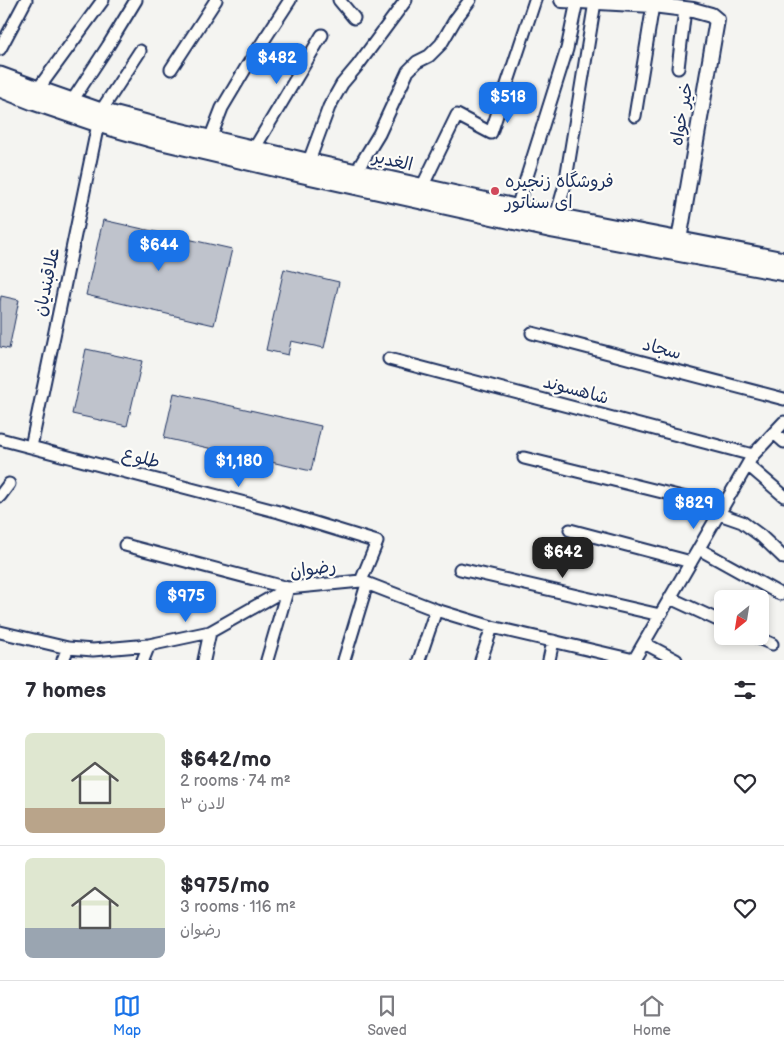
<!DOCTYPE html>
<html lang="en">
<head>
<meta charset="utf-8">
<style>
  body { margin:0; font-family:"Balsamiq Sans","Playpen Sans Arabic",sans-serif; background:#f7f7f7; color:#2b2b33; height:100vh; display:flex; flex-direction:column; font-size:19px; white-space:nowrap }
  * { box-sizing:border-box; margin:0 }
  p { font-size:16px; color:#7c7c81 }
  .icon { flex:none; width:28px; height:28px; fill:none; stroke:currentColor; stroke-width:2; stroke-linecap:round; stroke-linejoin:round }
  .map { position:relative; height:660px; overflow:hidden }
  .side { display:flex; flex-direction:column; background:#fff; flex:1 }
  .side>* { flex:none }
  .needle { width:32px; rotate:210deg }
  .tools { position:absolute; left:714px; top:590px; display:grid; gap:10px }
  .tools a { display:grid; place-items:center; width:55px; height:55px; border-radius:8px; background:#fff; box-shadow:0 2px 8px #0003; font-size:25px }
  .price { position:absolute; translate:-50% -42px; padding:0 11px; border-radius:10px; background:#1a73e8; color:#fff; font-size:16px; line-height:32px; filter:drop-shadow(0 1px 2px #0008) }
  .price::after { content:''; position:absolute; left:50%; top:30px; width:15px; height:11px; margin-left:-8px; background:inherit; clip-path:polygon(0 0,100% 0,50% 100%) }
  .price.current { background:#222; color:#fff }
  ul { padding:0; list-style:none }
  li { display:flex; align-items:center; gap:15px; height:125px; padding:0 25px }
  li+li { border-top:1px solid #e1e1e2 }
  li span { display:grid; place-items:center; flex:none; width:140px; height:100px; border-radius:8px; color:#555 }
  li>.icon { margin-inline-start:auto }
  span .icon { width:60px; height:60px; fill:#fffc; stroke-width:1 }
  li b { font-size:21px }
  h2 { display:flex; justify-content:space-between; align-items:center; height:60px; padding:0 25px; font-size:21px }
  .dock { display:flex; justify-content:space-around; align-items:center; height:70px; border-top:1px solid #e1e1e2; background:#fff; font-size:14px; color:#7c7c81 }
  .dock a { display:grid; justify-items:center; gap:2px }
  .dock .current { color:#1a73e8 }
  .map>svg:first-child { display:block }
  .building { fill:#bfc3cc; stroke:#1b2f5e }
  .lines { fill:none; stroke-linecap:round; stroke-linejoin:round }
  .minor-casing { stroke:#1b2f5e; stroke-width:15 }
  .tertiary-casing { stroke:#1b2f5e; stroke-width:18 }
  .secondary-casing { stroke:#1b2f5e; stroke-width:19 }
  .minor { stroke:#fdfcf7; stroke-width:11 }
  .tertiary { stroke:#fdfcf7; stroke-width:14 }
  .secondary { stroke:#fdfcf7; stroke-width:15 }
  .poi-dot { fill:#d1495b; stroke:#fdfcf7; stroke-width:2 }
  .labels { text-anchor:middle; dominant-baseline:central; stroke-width:4.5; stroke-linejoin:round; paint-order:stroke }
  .street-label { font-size:18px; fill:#1b2f5e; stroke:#fdfcf7 }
  .poi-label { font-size:18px; fill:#1b2f5e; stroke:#fdfcf7; text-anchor:start }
</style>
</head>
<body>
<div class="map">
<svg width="784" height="660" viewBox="0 0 784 660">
  <rect width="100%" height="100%" fill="#f4f4f1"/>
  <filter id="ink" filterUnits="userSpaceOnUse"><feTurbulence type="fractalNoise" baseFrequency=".02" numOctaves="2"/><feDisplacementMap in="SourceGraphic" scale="10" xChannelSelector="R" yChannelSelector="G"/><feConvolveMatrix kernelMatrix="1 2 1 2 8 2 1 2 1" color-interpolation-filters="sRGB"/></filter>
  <g filter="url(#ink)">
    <path class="building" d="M103,220l129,29 -18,76 -128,-30z
      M284,269l55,13 -15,66 -33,-7 -3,14 -22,-5z
      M1,296l18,4 -10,49 -9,-2v-45z
      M86,349l56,12 -15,65 -55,-12z
      M174,393l147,33 -10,45 -147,-33z"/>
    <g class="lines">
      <g class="minor-casing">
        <path id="minor" d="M339,0l15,18
          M0,49l26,-49
          M678,68l7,-59
          M171,69l45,-69
          M38,89l65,-89
          M72,101l36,-55 28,-46
          M101,111l39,-60
          M635,116l18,-111
          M210,139l12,-31 25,-42 43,-66
          M254,149l68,-114
          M309,161l20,-54 13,-23 16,-19 48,-65
          M356,172l23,-38 29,-63 9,-9 12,-6 12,-12 14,-24 15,-20
          M422,187l35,-72 34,18 44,-133
          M517,208l50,-159 10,-48
          M556,216l9,-31 30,-183 2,-2
          M532,333l252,66
          M389,359l364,96
          M774,433l10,9
          M0,439l279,73 98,30 -16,39
          M31,447l67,-323
          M524,458l199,49
          M748,465l36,31
          M0,496l9,-12
          M719,514l23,8 19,14 23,22
          M570,530l121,32
          M125,545l163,43 -21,72
          M699,549l81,45
          M460,569l200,46
          M670,598l52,24
          M0,632l68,16 25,2 56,-5 61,-13 78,-44 73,-7 75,29 56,17 142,33
          M754,636l18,8
          M644,643l32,17
          M63,660l5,-12
          M143,660l6,-15
          M204,660l6,-28
          M344,660l23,-76
          M419,660l17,-50
          M481,660l11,-33
          M549,660l4,-19
          M634,660l119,-205 31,-33"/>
      </g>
      <g class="tertiary-casing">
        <path id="tertiary" d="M562,0l91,5 40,5 18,5 6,5 -38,220"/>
      </g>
      <g class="secondary-casing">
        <path id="secondary" d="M0,75l38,14 63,22 57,15 144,34 254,56 228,44
          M0,89l33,13 65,22 56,16 145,34 254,56 231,43"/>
      </g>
      <use href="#minor" class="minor"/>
      <use href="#tertiary" class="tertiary"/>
      <use href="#secondary" class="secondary"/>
    </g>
  </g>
  <circle class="poi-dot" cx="495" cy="191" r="5"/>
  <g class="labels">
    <g class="street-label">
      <text transform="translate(682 114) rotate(-80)">خیر خواه</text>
      <text transform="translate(393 161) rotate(13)">الغدیر</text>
      <text transform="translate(47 282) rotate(-78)">علاقبندیان</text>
      <text transform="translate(662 349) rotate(15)">سجاد</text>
      <text transform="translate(576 390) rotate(15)">شاهسوند</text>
      <text transform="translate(141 458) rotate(15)">طلوع</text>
      <text transform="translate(313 569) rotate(-8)">رضوان</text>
    </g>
    <g class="poi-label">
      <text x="505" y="181">فروشگاه زنجیره<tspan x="505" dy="21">ای سناتور</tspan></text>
    </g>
  </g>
</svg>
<div class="tools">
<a><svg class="needle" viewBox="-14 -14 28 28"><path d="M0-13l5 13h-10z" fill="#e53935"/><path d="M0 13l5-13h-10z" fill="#7c7c81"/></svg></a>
</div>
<b class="price" style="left:277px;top:85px">$482</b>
<b class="price" style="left:508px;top:124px">$518</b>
<b class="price" style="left:159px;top:272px">$644</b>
<b class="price" style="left:239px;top:488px">$1,180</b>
<b class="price" style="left:694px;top:530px">$829</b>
<b class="price current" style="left:563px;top:579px">$642</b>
<b class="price" style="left:186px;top:623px">$975</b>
</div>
<section class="side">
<h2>7 homes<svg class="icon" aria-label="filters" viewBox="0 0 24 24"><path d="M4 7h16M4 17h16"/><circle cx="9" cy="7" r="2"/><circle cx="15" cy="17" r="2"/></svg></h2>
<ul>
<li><span style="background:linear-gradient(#dfe7d0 75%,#b9a48a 0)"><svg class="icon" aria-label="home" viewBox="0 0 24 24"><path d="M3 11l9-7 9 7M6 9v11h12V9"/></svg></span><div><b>$642/mo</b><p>2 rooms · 74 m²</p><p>لادن ۳</p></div><svg class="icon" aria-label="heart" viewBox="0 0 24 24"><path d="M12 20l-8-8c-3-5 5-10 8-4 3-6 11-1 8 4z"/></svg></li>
<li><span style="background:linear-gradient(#dfe7d0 70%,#9aa5b1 0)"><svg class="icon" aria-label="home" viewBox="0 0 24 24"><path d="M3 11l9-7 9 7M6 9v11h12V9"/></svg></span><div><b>$975/mo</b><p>3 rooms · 116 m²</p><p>رضوان</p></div><svg class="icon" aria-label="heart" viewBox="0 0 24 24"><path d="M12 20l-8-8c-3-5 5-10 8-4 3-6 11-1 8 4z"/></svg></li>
</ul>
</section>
<nav class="dock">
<a class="current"><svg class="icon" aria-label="map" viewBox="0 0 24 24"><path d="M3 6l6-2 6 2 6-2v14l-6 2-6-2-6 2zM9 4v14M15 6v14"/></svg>Map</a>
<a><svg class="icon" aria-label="saved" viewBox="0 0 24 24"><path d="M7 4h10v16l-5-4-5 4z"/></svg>Saved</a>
<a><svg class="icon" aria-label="home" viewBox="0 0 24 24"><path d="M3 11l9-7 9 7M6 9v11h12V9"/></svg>Home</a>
</nav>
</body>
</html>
